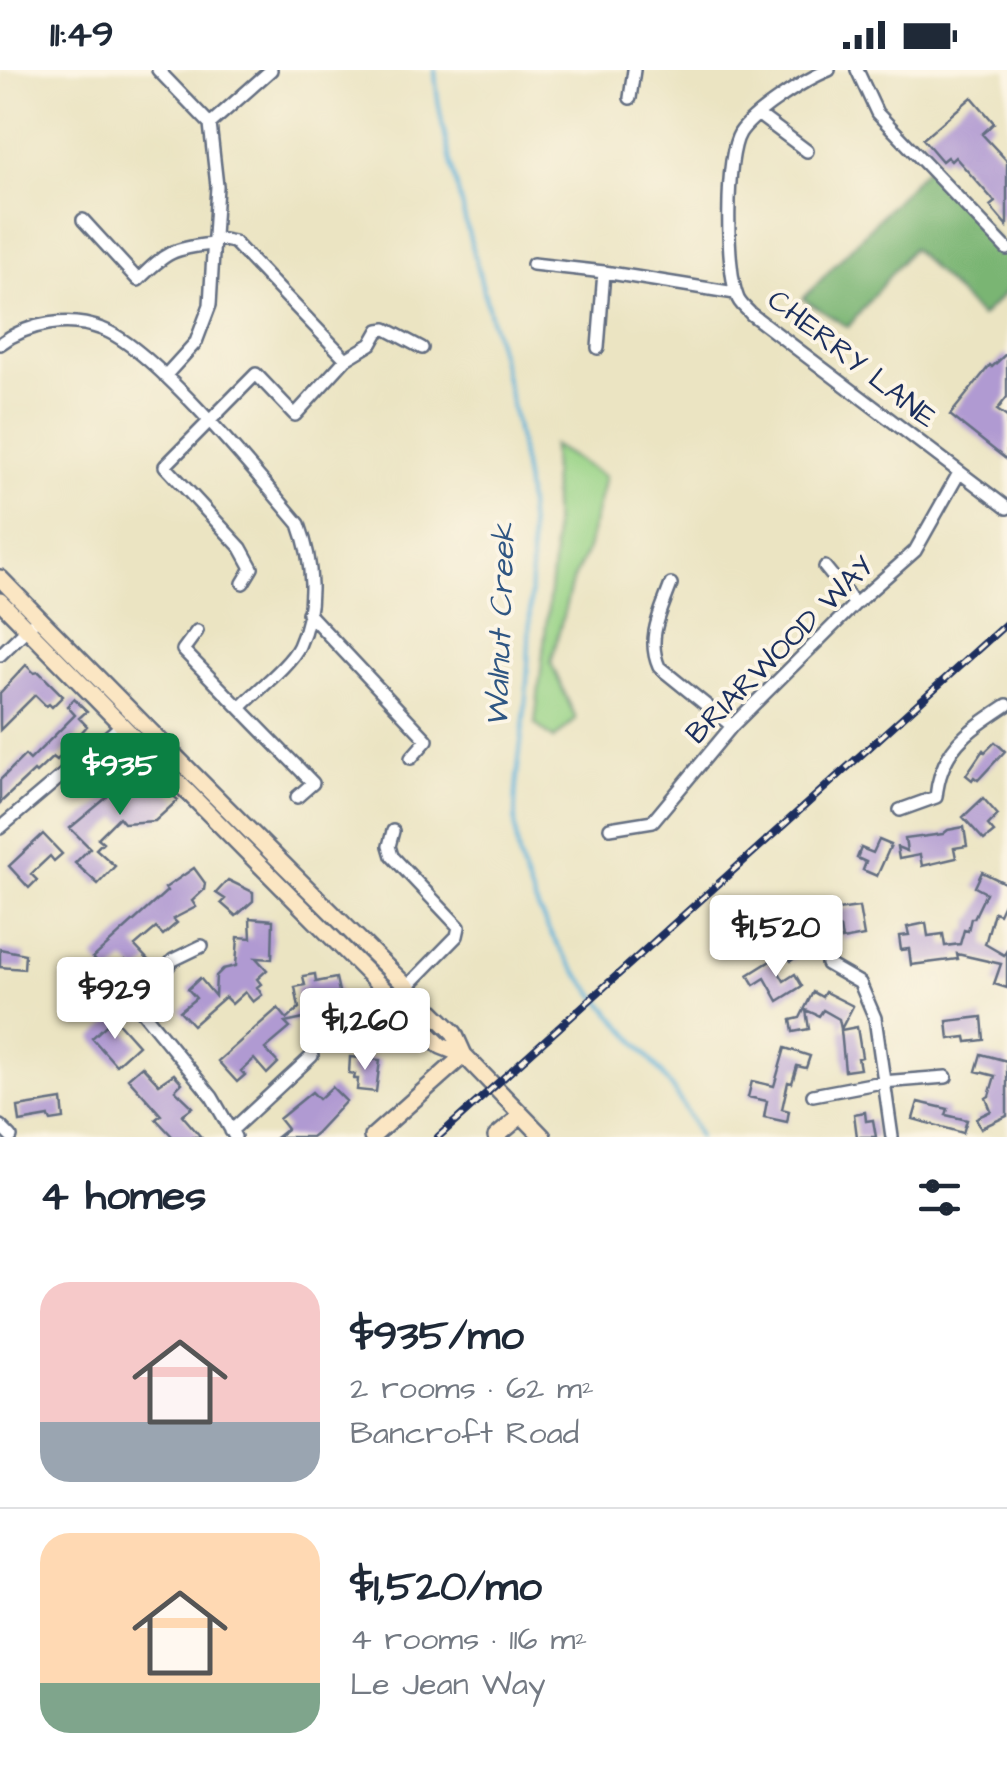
<!DOCTYPE html>
<html lang="en">
<head>
<meta charset="utf-8">
<style>
  body { margin:0; font-family:"Architects Daughter",sans-serif; background:#f6f6f7; color:#1f2937; height:100vh; display:flex; flex-direction:column; font-size:38px; white-space:nowrap }
  * { box-sizing:border-box; margin:0 }
  p { font-size:32px; color:#747a83 }
  .icon { flex:none; width:55px; height:55px; fill:none; stroke:currentColor; stroke-width:2; stroke-linecap:round; stroke-linejoin:round }
  .map { position:relative; height:1067px; overflow:hidden }
  .panel { display:flex; flex-direction:column; background:#fff; flex:1 }
  .panel>* { flex:none }
  .price { position:absolute; translate:-50% -85px; padding:0 22px; border-radius:10px; background:#fff; color:#222; font-size:32px; line-height:65px; filter:drop-shadow(0 2px 5px #0008) }
  .price::after { content:''; position:absolute; left:50%; top:60px; width:30px; height:22px; margin-left:-15px; background:inherit; clip-path:polygon(0 0,100% 0,50% 100%) }
  .price.selected { background:#0b8043; color:#fff }
  ul { padding:0; list-style:none }
  li { display:flex; align-items:center; gap:30px; height:250px; padding:0 40px }
  li+li { border-top:2px solid #e0e1e3 }
  li span { display:grid; place-items:center; flex:none; width:280px; height:200px; border-radius:30px; color:#555 }
  li>.icon { margin-inline-start:auto }
  span .icon { width:120px; height:120px; fill:#fffc; stroke-width:1 }
  li b { font-size:42px }
  h2 { display:flex; justify-content:space-between; align-items:center; height:120px; padding:0 40px; font-size:42px }
  .status { display:flex; justify-content:space-between; align-items:center; height:70px; padding:0 50px; background:#fff; direction:ltr }
  .status svg { height:28px; fill:currentColor }
  .map>svg:first-child { display:block }
  .green { fill:#98d386; stroke:#5a8172; stroke-width:2.5 }
  .forest { fill:#7ab573; stroke:#4a7268; stroke-width:2.5 }
  .lines { fill:none; stroke-linecap:round; stroke-linejoin:round }
  .stream { stroke:#5db1d9; stroke-width:4 }
  .building { fill:#b09ad2 }
  .street-casing { stroke:#646e81; stroke-width:16 }
  .secondary-casing { stroke:#646e81; stroke-width:20 }
  .street { stroke:#fff; stroke-width:11 }
  .secondary { stroke:#fbe6c3; stroke-width:15 }
  .rail-casing { stroke:#1b2f5e; stroke-width:8 }
  .rail { stroke:#fcf5e5; stroke-width:4; stroke-dasharray:11; stroke-linecap:butt }
  .labels { text-anchor:middle; dominant-baseline:central; stroke-width:8; stroke-linejoin:round; paint-order:stroke }
  .street-label { font-size:30px; fill:#1b2f5e; stroke:#fcf5e5 }
  .water-label { font-size:32px; font-style:italic; fill:#2f5683; stroke:#fcf5e5 }
</style>
</head>
<body>
<div class="status"><b>11:49</b><svg viewBox="0 0 49 12"><path d="M0 12V9h3v3zM5 12V6h3v6zM10 12V3h3v9zM15 12V0h3v12zM26 1h20v11H26zM47 4h2v5h-2z"/></svg></div>
<div class="map">
<svg width="1007" height="1067" viewBox="0 0 1007 1067">
  <rect width="100%" height="100%" fill="#fcf5e5"/>
  <filter id="ink" filterUnits="userSpaceOnUse"><feTurbulence type="fractalNoise" baseFrequency=".01" numOctaves="2"/><feDisplacementMap in="SourceGraphic" scale="20" xChannelSelector="R" yChannelSelector="G"/><feConvolveMatrix kernelMatrix="1 2 1 2 8 2 1 2 1" color-interpolation-filters="sRGB"/></filter>
  <filter id="wash" filterUnits="userSpaceOnUse"><feTurbulence type="fractalNoise" baseFrequency=".0048" numOctaves="4" result="noise"/><feDisplacementMap in="SourceGraphic" scale="40" xChannelSelector="R" yChannelSelector="G"/><feGaussianBlur stdDeviation="2.25" result="paint"/><feColorMatrix in="noise" values="0 0 0 0 0 0 0 0 0 0 0 0 0 0 0 0 0 1.4 0 .05"/><feComposite in="paint" operator="in"/></filter>
  <g filter="url(#wash)">
    <rect width="100%" height="100%" fill="#ebe4c2"/>
    <path class="green" d="M552,375l53,32 -18,73 -16,35 -20,78 25,56 -22,20 -19,-15 19,-169z"/>
    <path class="forest" d="M928,96l79,83v42l-26,26 -69,-69 -64,79 -45,-28z"/>
    <g class="lines">
      <path class="stream" d="M435,0c2,42 15,85 24,126 30,124 74,248 72,377 -1,45 -2,91 -6,136 -5,51 -18,108 -3,158 9,29 25,63 42,88 42,61 106,112 135,182"/>
    </g>
    <g id="blocks">
      <path class="building" d="M972,27l22,26 -12,11 25,27v65l-17,-20 5,-4 -40,-45 -4,4 -4,-4 -5,4 -19,-22z
        M1007,283v44l-10,13 10,7v43l-57,-45 40,-50 2,2z
        M26,595l8,8 5,-1 24,24 -11,11 -3,-3 -3,2 -11,-11 -35,35v-37z
        M74,629l13,12 -8,7 8,8 -30,34 -4,-3 -17,16 -2,-2 -34,32v-23l25,-25 5,5 45,-45 -8,-9z
        M995,672l10,9 -27,29 -4,-3 -2,3 -6,-5 17,-25 2,2z
        M128,700l8,10 17,-2 25,22 -23,21 -31,2 -5,-6 -21,21 5,4 -7,7 19,17 -17,18 -23,-21 15,-15 -20,-20 36,-30z
        M983,728l15,17 -10,10 6,7 -10,8 -21,-23z
        M964,757l3,19 -13,2 2,10 -34,8 -2,-11 -21,4 -2,-12 10,4 -2,-12 38,-5 5,-4z
        M43,764l19,20 -8,7 -4,-5 -19,18 6,6 -8,8 -20,-22z
        M879,770l12,5 -14,31 -14,-6 3,-8 -9,-4 4,-10 12,5z
        M194,798l11,15 -1,7 -12,11 4,6 -23,12 4,4 -14,12 -7,-7 -21,18 15,16 -12,11 -13,-13 -15,15 -17,-17 74,-67 -2,-3z
        M982,802l25,12v13l-8,17 -5,-2 -9,32 19,11 3,-5v38l-13,-4 7,-20 -44,-10 1,5 -47,6 -2,-16 -8,1 -2,-14 10,-1 -2,-8 19,-4 2,13 15,-2 2,12 15,-2 4,-14 4,1 3,-13h3l12,-25 -11,-6z
        M228,810l25,12v9l-17,15 -15,-13 4,-4 -9,-6z
        M859,837l5,29 -22,4 -2,-12 -21,3 -3,-18z
        M800,844l12,14 -13,12 7,8 -15,13 -19,-23z
        M250,848l23,2 -1,39 -16,-1 11,12 -10,9 4,5 -4,3 5,8 -9,7 -8,-10 -13,12 -7,-7 -32,28 -13,-14 16,-13 -8,-9 12,-11 15,18 1,-20 7,-7 13,-3 2,-29 13,1z
        M0,879l25,5 -1,15 -24,-2z
        M772,890l12,21 11,-7 7,12 -24,15 -13,-23 -11,7 -6,-10z
        M315,904l1,8 20,-4 5,23 -21,5 2,9 -37,8 5,5 -25,21 13,14 -11,11 -13,-15 -13,12 4,4 -8,7 -19,-21 60,-53 9,11 12,-11 -4,-21 10,-2 -2,-9z
        M78,908l22,7 -6,20 -5,-2 -4,12 -17,-5z
        M813,922l9,5 3,-5 28,14 -12,23 -2,-10 -16,-9 -4,6 -13,-6 3,19 -16,3 -2,-12 9,-2z
        M364,934l15,33 -28,13 -6,-14 9,-4 -9,-20z
        M982,947l2,23 -17,2 -1,-5 -17,2 -2,-18z
        M114,948l24,27 -22,20 -24,-27z
        M857,957l5,30 -4,1 2,11 -15,2 -4,-41z
        M785,978l25,8 -4,12 -9,-2 -5,17 -4,-1 -6,27 7,2 -2,11 -23,-5 3,-16 -19,-4 4,-16 22,5z
        M981,984l26,7v55l-26,12 -5,-10 15,-7 -5,-13 3,-2 6,-20 -19,-5z
        M350,987l30,3 -4,32 -19,-2 1,-11h-4l1,-5 -6,-1z
        M142,996l17,18 15,-10 8,9 -7,7 18,17 -11,8 19,22h-28l-17,-18 5,-4 -33,-37z
        M332,1017l14,14 -30,32 -5,4h-34l10,-8 -8,-10 33,-27 7,7z
        M62,1030l2,19 -13,2 -2,-4 -29,5 -2,-15z
        M918,1032l30,7 -2,6 21,5 -4,13 -50,-14z
        M865,1042l1,9 7,-1 3,17h-19l-3,-23z"/>
    </g>
  </g>
  <g filter="url(#ink)">
    <use href="#blocks" fill-opacity="0" stroke="#646e81" stroke-width="2.5"/>
    <g class="lines">
      <g class="street-casing">
        <path id="street" d="M158,0l52,54 7,62 -7,119 -14,37 -31,34
          M829,0c-23,9 -75,42 -89,63 -15,24 -14,136 -3,163 2,8 9,12 14,18l256,194
          M857,0l20,43 130,136
          M630,28l4,-28
          M759,45l48,36
          M210,54l61,-54
          M83,150l55,60c28,-28 35,-32 75,-36
          M214,168l20,4 112,117
          M533,194l71,8 131,21
          M0,274c28,-21 69,-28 102,-15 51,18 159,150 197,195 14,38 18,83 0,122 -9,19 -44,46 -59,62
          M598,278l6,-76
          M825,497l30,37
          M243,513l9,-15 -11,-20 -76,-82 91,-92 39,41 51,-56 25,-15 8,-14 7,-1 36,19
          M671,514c-10,28 -25,54 -12,83l73,59
          M308,543l119,127 -16,18
          M197,561l-14,19 130,133 -16,14
          M0,585l32,-31
          M900,740l36,-13c5,-49 32,-66 71,-92
          M0,758l123,-104
          M610,758l43,-7 79,-95 123,-122 60,-53 44,-78
          M393,761l-4,15 3,10 67,71 -2,9 -50,51
          M202,876l-29,14 -36,45 75,92 23,40
          M827,894l33,19 15,35 17,119
          M813,1025l69,-13 64,-5
          M0,1056l11,11
          M231,1061l81,-75"/>
      </g>
      <g class="secondary-casing">
        <path id="secondary" d="M0,508c149,153 301,305 454,455l10,22 79,82
          M0,531c146,149 292,298 441,445l23,9
          M372,1067l92,-82
          M496,1067l26,-22"/>
      </g>
      <use href="#street" class="street"/>
      <use href="#secondary" class="secondary"/>
      <g class="rail-casing">
        <path id="rail" d="M438,1067l569,-514"/>
      </g>
      <use href="#rail" class="rail"/>
    </g>
  </g>
  <g class="labels">
    <g class="street-label">
      <text transform="translate(852 289) rotate(38)">CHERRY LANE</text>
      <text transform="translate(780 580) rotate(-45)">BRIARWOOD WAY</text>
    </g>
    <g class="water-label">
      <text transform="translate(501 555) rotate(-88)">Walnut Creek</text>
    </g>
  </g>
</svg>
<b class="price selected" style="left:120px;top:748px">$935</b>
<b class="price" style="left:776px;top:910px">$1,520</b>
<b class="price" style="left:115px;top:972px">$929</b>
<b class="price" style="left:365px;top:1003px">$1,260</b>
</div>
<section class="panel">
<h2>4 homes<svg class="icon" aria-label="filters" viewBox="0 0 24 24"><path d="M4 7h16M4 17h16"/><circle cx="9" cy="7" r="2"/><circle cx="15" cy="17" r="2"/></svg></h2>
<ul>
<li><span style="background:linear-gradient(#f6c9c9 70%,#9aa5b1 0)"><svg class="icon" aria-label="home" viewBox="0 0 24 24"><path d="M3 11l9-7 9 7M6 9v11h12V9"/></svg></span><div><b>$935/mo</b><p>2 rooms · 62 m²</p><p>Bancroft Road</p></div></li>
<li><span style="background:linear-gradient(#ffd9b3 75%,#7fa58c 0)"><svg class="icon" aria-label="home" viewBox="0 0 24 24"><path d="M3 11l9-7 9 7M6 9v11h12V9"/></svg></span><div><b>$1,520/mo</b><p>4 rooms · 116 m²</p><p>Le Jean Way</p></div></li>
</ul>
</section>
</body>
</html>
